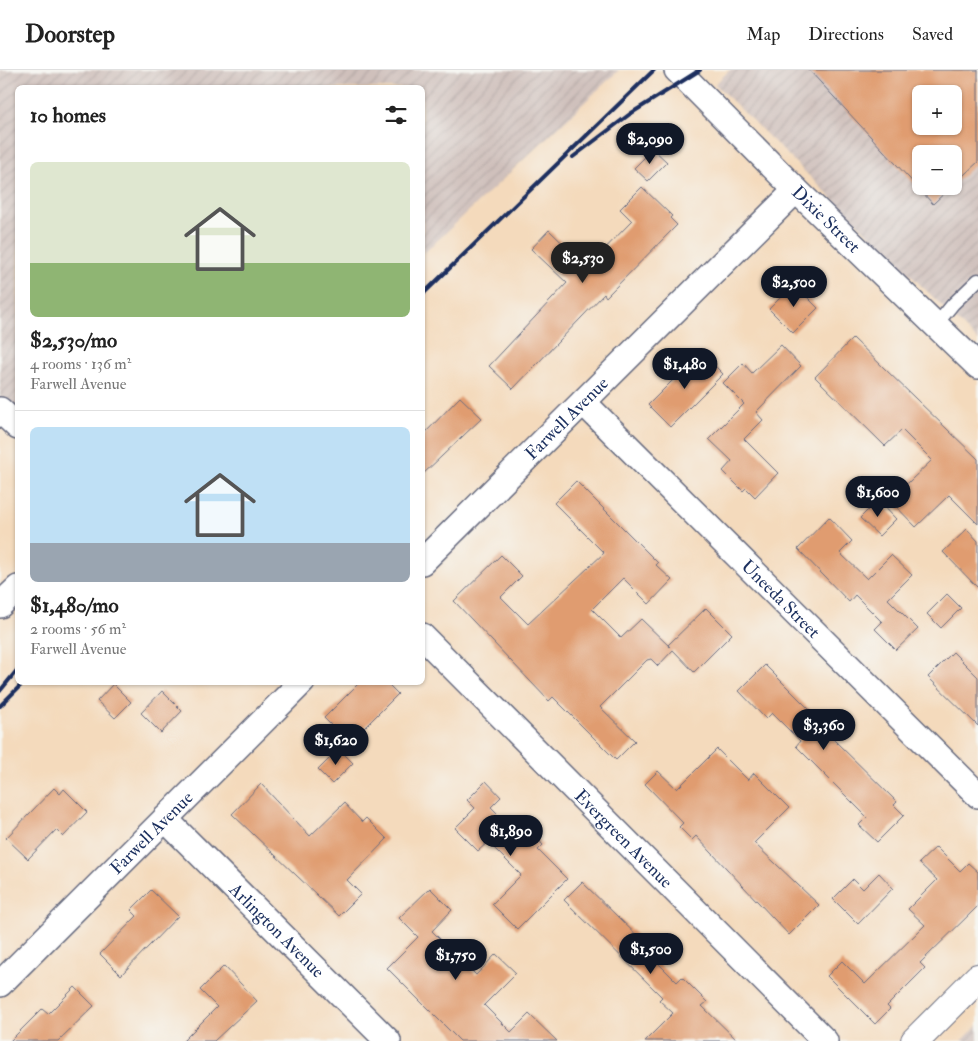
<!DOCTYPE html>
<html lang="en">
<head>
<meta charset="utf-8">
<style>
  body { margin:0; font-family:"IM FELL Double Pica",serif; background:#f2f2f2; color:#222; height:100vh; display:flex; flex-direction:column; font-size:19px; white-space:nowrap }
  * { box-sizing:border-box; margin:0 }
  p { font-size:16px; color:#767676 }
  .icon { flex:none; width:28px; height:28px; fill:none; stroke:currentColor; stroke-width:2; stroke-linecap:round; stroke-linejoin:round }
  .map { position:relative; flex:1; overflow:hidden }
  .sheet { position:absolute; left:15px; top:15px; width:410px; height:600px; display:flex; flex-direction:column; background:#fff; border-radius:8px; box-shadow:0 1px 4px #0004 }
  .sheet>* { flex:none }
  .buttons { position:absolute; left:912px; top:15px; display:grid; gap:10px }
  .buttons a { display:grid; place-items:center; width:50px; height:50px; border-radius:8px; background:#fff; box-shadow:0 1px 4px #0004; font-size:25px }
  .price { position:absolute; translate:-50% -42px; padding:0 11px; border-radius:18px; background:#111827; color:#fff; font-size:16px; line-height:32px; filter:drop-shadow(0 1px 2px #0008) }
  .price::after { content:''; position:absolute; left:50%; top:30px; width:15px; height:11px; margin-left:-8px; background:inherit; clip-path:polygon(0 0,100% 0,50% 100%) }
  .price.current { background:#222; color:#fff }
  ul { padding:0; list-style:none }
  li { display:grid; align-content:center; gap:10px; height:265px; padding:0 15px }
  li+li { border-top:1px solid #e0e0e0 }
  li span { display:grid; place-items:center; height:155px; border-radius:8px; color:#555 }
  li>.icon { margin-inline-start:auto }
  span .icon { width:90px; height:90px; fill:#fffc; stroke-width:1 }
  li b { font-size:21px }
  h2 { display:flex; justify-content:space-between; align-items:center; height:60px; padding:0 15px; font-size:21px }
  header { display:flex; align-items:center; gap:30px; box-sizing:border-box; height:70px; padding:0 25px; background:#fff; border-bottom:1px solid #e0e0e0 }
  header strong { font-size:24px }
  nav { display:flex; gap:28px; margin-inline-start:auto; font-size:18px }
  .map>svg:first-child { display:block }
  .industrial { fill:url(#industrial-furrows); fill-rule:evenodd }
  .building { fill:#e09c6f; fill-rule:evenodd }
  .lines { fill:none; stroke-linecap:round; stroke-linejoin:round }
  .lane-casing { stroke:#676b7f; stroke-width:15 }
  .street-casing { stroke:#676b7f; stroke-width:28 }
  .secondary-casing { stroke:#676b7f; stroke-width:30 }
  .lane { stroke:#fff; stroke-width:12 }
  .street { stroke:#fff; stroke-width:25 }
  .secondary { stroke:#fff; stroke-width:28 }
  .rail { stroke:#1b2f5e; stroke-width:4 }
  .labels { text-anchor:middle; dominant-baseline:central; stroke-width:5; stroke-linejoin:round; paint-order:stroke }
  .street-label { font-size:18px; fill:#1b2f5e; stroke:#f6f6f2 }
</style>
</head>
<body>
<header>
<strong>Doorstep</strong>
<nav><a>Map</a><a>Directions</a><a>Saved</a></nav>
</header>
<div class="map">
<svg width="978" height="971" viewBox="0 0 978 971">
  <defs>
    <pattern id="industrial-furrows" width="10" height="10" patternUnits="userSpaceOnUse" patternTransform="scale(1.25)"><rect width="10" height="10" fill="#cfc0bb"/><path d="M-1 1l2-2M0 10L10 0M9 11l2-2" fill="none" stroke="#b1a5a3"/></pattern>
  </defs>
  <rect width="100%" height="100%" fill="#f6f6f2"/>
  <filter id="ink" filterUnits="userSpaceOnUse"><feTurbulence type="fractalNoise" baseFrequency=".02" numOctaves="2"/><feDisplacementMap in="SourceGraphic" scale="10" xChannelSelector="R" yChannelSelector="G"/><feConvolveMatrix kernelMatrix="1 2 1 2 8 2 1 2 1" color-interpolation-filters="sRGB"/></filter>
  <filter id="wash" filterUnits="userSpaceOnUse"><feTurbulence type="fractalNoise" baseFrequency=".0096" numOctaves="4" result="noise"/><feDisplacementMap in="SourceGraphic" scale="20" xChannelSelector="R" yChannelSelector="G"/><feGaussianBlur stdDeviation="1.12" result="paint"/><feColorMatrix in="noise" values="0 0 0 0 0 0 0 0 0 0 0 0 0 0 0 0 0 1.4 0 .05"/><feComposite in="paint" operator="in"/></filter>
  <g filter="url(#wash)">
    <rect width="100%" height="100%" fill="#f4dabc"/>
    <path class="industrial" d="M0,0h619l-196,184 -1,-166h-404l-1,339 -17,-17z
      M730,0h248v271l-263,-257zM921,24h33v32h-33zM921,84h33v32h-33z
      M978,955v16h-16z"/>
    <g id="blocks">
      <path class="building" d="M809,0h169v92l-24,22v-30h-33v32h31l-19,18zM921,24h33v32h-33z
        M653,79l14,13 -19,19 -14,-13z
        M642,117l30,29 -2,2 7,7 -71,72 -2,-3 -91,95 -24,-23 78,-83 -36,-34 18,-19 38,37 45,-46 -12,-12z
        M794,214l24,24 -25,25 -24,-24z
        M853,268l125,121v65l-29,-29 -33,32 -26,-27 42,-40 -30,-30 -17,16 -70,-69z
        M781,275l20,21 -45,46 7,8 -19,19 34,34 -23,24 -9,-9 -3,3 -20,-20 9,-10 -23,-22 35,-35 -21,-21 20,-20 9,10z
        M701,282l22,22 -53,53 -22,-22z
        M460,327l22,21 -60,57v-39z
        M576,411l82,82 -2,2 16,15 -23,24 -26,-26 -31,31 29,29 20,-19 29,28 -2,-2 38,-37 26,26 -38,38 -21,-22 -15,16 -7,-7 -4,1 -47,47 35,34 -19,19 -63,-63 -4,4 -95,-100 47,-46 21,21 -21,21 27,27 76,-71 -50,-50z
        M878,430l18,19 -17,17 -19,-18z
        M829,447l23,24 -12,12 27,26 24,-24 21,20 -24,24 30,30 -22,21 -21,-21 7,-7 -27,-27 -6,7 -51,-53z
        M967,459l11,12v47l-35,-36z
        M947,524l14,14 -20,20 -14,-14z
        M953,582l25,25v49l-50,-49z
        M765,595l71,71 -3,3 64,63 -3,3 10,10 -27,27 -18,-17 8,-8 -71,-71 4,-5 -28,-28 -6,6 -27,-28z
        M360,612h26l12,12 -49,49 -25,-25z
        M113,614l18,18 -16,16 -18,-17z
        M162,621l20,20 -21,22 -20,-20z
        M339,679l14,14 -21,21 -14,-14z
        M717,679l31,31 6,-7 35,35 -35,35 65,62 -30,30 -93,-99 -4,4 -13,-13 4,-4 -38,-39 13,-13 19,18z
        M486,711l15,16 -10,10 30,30 8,-7 14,15 -5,5 29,29 -50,50 -25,-25 29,-29 -33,-33 -10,9 -23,-23 20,-20 -8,-8z
        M261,714l49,52 34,-33 18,19 4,-4 21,21 -40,41 14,14 -22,22 -107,-102z
        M54,718l6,6 4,-5 23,23 -24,25 -7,-7 -28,29 -22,-21z
        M936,777l24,24 8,-8 10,9v34l-58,57 5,5 -38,38 3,3 -15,15 -48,-48 15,-15 23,23 60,-59 -17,-16 29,-29 -18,-17z
        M879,803l14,15 -35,36 -25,-25 20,-20 10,10z
        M582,812l72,70 -3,4 26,26 5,-5 25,25 -5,4 36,35h-93l28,-28 -14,-13 3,-3 -98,-97z
        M430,818l22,22 -20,21 44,44 20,-21 20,19 -32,32 27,27 18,-18 28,27h-97l-73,-73 31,-31 -19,-19z
        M151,820l27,26 -57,59 -21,-21 37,-38 -6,-6z
        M224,896l33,35 -43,40h-31l34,-34 -17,-17z
        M75,917l19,19 -36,35h-48l32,-32 6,5z"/>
    </g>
  </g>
  <g filter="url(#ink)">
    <use href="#blocks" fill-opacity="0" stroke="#676b7f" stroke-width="1"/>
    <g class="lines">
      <g class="lane-casing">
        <path id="lane" d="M936,255l17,-21 25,-24"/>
      </g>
      <g class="street-casing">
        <g id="street">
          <path id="s1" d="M677,0l119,120 182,176"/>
          <path id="s2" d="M583,332l395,393"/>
          <path d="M0,340l18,17"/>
          <path id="s3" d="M422,492l374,-372"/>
          <path d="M0,535l18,-17"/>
          <path id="s4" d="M422,566l403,405"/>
          <path id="s5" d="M165,749l223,222"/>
          <path id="s6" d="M0,914l302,-302"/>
        </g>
      </g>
      <g class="secondary-casing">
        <path id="secondary" d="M915,971l63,-63"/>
      </g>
      <use href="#lane" class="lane"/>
      <use href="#street" class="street"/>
      <use href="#secondary" class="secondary"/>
      <path class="rail" d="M573,87l57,-43 70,-44
        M422,225l232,-225
        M0,621l18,-22
        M0,636l24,-24"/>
    </g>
  </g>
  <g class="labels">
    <g class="street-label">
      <text stroke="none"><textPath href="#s1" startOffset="211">Dixie Street</textPath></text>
      <text stroke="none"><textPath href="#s3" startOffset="204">Farwell Avenue</textPath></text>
      <text stroke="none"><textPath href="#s2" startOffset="279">Uneeda Street</textPath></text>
      <text stroke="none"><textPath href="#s6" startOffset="214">Farwell Avenue</textPath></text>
      <text stroke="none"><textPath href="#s4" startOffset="286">Evergreen Avenue</textPath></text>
      <text stroke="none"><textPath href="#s5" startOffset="158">Arlington Avenue</textPath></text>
    </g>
  </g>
</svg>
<div class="buttons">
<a>+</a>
<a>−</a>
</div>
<b class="price" style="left:650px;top:95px">$2,090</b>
<b class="price current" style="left:583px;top:214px">$2,530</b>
<b class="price" style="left:794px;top:238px">$2,500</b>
<b class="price" style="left:685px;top:320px">$1,480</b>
<b class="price" style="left:878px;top:448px">$1,600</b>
<b class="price" style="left:824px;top:681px">$3,360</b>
<b class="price" style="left:336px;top:696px">$1,620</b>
<b class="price" style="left:511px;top:787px">$1,890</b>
<b class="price" style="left:651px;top:905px">$1,500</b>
<b class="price" style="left:456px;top:911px">$1,750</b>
<section class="sheet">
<h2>10 homes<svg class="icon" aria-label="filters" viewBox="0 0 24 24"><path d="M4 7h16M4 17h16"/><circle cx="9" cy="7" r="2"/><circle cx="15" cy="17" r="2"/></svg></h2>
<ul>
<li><span style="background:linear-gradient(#dfe7d0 65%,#8fb573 0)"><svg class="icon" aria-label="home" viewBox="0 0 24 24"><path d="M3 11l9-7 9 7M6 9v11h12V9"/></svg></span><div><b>$2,530/mo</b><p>4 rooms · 136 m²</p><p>Farwell Avenue</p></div></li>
<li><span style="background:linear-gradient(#bfe0f5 75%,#9aa5b1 0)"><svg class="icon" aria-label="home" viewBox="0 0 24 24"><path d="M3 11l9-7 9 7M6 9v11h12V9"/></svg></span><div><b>$1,480/mo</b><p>2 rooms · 56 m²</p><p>Farwell Avenue</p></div></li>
</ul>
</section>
</div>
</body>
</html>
